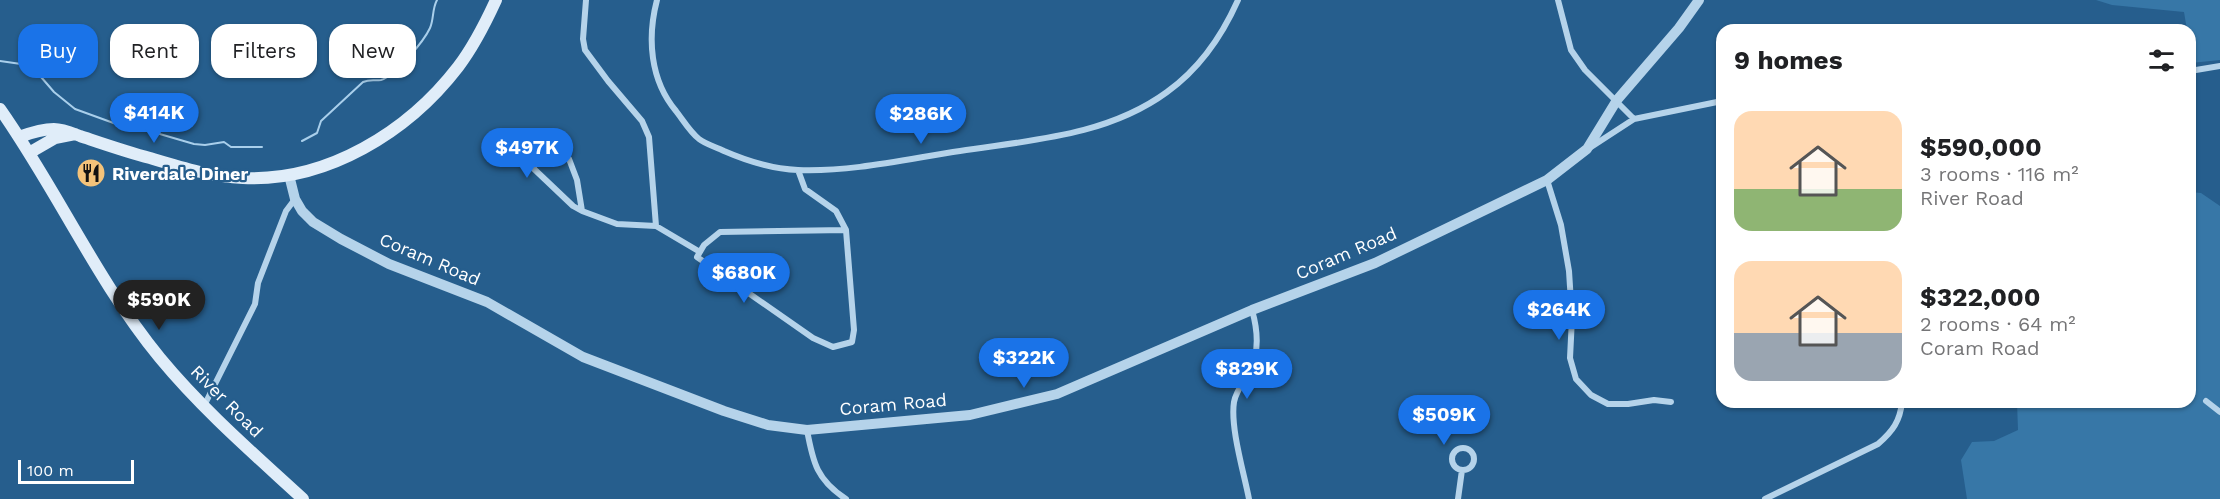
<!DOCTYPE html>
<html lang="en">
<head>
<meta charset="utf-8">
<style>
  body { margin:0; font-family:"Work Sans",sans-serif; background:#f2f2f2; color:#202124; height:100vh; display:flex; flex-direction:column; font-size:22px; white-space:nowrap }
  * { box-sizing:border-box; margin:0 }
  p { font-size:20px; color:#757577 }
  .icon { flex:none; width:33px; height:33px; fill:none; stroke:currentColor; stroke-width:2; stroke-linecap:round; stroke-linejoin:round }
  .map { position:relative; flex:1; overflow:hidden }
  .drawer { position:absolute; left:1716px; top:24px; width:480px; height:384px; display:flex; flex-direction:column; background:#fff; border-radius:18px; box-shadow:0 2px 4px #0004 }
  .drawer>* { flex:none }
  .banner { position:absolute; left:18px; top:24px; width:570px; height:54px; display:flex; gap:12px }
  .scale { position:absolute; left:18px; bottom:15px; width:116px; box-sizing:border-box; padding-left:6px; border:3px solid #fff; border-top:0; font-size:16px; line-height:21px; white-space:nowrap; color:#fff; -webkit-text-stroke:4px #265e8d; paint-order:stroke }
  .price { position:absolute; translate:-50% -51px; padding:0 14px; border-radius:21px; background:#1a73e8; color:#fff; font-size:20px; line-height:39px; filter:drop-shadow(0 2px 3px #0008) }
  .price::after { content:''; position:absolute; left:50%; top:36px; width:18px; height:14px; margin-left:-9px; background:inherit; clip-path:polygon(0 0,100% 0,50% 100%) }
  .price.current { background:#222; color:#fff }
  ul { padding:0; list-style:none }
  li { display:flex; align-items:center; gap:18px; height:150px; padding:0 18px }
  li span { display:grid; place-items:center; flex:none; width:168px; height:120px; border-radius:18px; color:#555 }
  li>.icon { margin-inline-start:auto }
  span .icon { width:72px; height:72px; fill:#fffc; stroke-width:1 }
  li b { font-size:26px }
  h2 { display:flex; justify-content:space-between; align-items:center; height:72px; padding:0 18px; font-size:26px }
  .chip { padding:0 21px; border-radius:18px; background:#fff; box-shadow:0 2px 4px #0004; font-size:21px; line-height:54px }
  .chip.current { background:#1a73e8; color:#fff }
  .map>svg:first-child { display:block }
  .green { fill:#3777a7 }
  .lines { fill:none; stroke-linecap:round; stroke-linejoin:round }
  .stream { stroke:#a9cfeb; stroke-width:2 }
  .minor { stroke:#b5d3ea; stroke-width:6 }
  .tertiary { stroke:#b5d3ea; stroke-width:10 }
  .secondary { stroke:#e0edf9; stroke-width:12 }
  .labels { text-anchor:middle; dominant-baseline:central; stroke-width:4.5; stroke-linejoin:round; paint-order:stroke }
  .poi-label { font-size:18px; font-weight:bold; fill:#fff; stroke:#265e8d; text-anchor:start }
  .street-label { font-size:18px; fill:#fff; stroke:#265e8d }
</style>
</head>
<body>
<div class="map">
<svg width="2220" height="499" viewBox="0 0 2220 499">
  <rect width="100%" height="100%" fill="#265e8d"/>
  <path class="green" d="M2096,0h124v60l-29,3 -1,-33h-3l-3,-18 -72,-7z
    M2190,192l11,1 19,13v293h-253l-6,-39 11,-18 22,-1 24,-11 -1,-28h173z"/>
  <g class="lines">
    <path class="stream" d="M0,61l21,3 14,6 19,22 21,17 55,20
      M153,132l41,12 11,1 19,-3 7,5h31
      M302,141l15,-8 4,-12 42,-39c7,-3 11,-1 18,-2 14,-4 43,-39 49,-52 4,-9 2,-19 7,-28"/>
    <path class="minor" d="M586,0l-3,39 2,11 23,31 34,40 7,16 7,89
      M657,0c-10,38 -7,80 19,111 7,9 14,21 23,28 6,5 17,8 25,12 23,10 48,18 74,19 54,2 109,-11 162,-19 71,-11 147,-15 207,-59 32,-23 55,-56 71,-92
      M1558,0l13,50 14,20 49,49
      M2190,71l30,-5
      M548,144l21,15 8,21 5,31 -9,-5 -40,-38z
      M1591,147l43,-28 88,-18
      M798,170l7,19 31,22 10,19 8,100 -2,12 -19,5 -20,-9 -116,-81 7,-12 16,-13 126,-2
      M1547,180l14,45 8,46 3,47 -2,40 6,21 15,16 17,9h20l26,-4 17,2
      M582,211l35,13 39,2 44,26
      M2206,401l14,11
      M204,406l51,-102 3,-21 28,-72 9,-12
      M807,430c6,33 10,50 39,69
      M1452 459a11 11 0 1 1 22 0a11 11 0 1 1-22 0Z
      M1249,499c-5,-26 -19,-72 -15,-97 2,-11 9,-19 15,-29 11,-20 9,-42 3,-63
      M1458,499l4,-29
      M1765,499l113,-55c15,-13 22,-23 24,-42"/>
    <path class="tertiary" d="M289,175l6,24 7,12 11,11 28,17 48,25 98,38 96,55 141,54 44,14 39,5 163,-15 87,-21 195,-84 123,-47 172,-83 40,-31 30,-49 62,-72 20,-28"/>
    <path class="secondary" d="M0,109c57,81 97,172 160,249 43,52 94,96 143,141
      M19,137c11,-4 23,-8 35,-8 9,0 18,4 26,7 24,8 47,16 70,22 30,9 62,19 93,20 84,4 165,-46 215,-111 16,-21 27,-43 38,-67
      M29,153l26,-15 20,-4"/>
  </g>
  <defs>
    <g id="restaurant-disc" transform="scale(1.5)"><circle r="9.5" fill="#f4c37a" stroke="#265e8d"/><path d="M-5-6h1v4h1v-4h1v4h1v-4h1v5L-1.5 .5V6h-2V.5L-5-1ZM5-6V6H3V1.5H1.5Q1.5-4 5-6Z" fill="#111"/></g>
  </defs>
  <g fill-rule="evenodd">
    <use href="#restaurant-disc" x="91" y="173"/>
  </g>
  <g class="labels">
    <g class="poi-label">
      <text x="112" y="173">Riverdale Diner</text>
    </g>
    <g class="street-label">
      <text transform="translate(1346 253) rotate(-23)">Coram Road</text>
      <text transform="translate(430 259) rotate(23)">Coram Road</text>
      <text transform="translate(227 401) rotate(45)">River Road</text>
      <text transform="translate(893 404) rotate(-5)">Coram Road</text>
    </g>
  </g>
</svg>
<div class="scale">100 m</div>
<b class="price" style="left:154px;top:144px">$414K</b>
<b class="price" style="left:921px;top:145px">$286K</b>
<b class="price" style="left:527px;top:179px">$497K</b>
<b class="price" style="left:744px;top:304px">$680K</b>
<b class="price current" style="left:159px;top:331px">$590K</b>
<b class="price" style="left:1559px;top:341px">$264K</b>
<b class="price" style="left:1024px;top:389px">$322K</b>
<b class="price" style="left:1247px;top:400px">$829K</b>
<b class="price" style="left:1444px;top:446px">$509K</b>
<div class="banner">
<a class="chip current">Buy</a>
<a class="chip">Rent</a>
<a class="chip">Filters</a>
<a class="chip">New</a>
</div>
<section class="drawer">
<h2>9 homes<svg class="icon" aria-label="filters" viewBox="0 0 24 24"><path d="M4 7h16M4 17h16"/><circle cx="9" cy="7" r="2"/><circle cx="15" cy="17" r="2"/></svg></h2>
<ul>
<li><span style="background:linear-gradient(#ffd9b3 65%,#8fb573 0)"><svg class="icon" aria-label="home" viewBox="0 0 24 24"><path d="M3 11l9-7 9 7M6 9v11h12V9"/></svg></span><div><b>$590,000</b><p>3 rooms · 116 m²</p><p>River Road</p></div></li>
<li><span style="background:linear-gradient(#ffd9b3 60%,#9aa5b1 0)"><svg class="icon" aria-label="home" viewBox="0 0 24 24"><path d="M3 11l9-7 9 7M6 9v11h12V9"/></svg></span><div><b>$322,000</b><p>2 rooms · 64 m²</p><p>Coram Road</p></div></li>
</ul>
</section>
</div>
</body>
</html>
